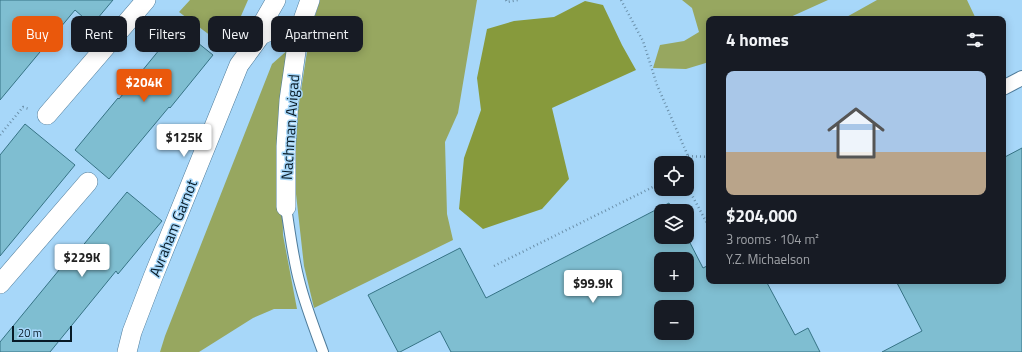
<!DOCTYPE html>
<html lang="en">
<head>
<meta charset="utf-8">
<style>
  body { margin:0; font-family:"Titillium Web",sans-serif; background:#20242c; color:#f1f3f6; height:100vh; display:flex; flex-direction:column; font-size:15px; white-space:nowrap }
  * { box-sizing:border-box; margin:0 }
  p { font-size:13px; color:#9ea1a6 }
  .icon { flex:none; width:22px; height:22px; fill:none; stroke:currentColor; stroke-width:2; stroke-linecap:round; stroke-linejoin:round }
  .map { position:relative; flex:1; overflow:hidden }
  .side { position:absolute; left:706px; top:16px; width:300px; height:268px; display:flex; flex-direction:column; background:#171b24; border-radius:8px; box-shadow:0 2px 10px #0003 }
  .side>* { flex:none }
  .banner { position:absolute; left:12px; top:16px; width:380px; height:36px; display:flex; gap:8px }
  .fabs { position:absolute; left:654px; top:156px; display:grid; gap:8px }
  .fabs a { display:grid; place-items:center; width:40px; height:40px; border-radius:8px; background:#171b24; box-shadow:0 2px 10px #0003; font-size:20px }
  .scale { position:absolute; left:12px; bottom:10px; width:60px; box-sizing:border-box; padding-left:4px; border:2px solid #071a26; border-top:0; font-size:11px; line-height:14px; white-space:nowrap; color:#071a26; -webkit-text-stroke:3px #a7d7f9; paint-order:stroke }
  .price { position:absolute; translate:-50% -34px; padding:0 9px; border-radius:4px; background:#fff; color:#222; font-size:13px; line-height:26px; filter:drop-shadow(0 1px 2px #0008) }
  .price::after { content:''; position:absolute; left:50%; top:24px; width:12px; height:9px; margin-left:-6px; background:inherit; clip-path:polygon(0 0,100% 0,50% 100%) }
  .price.selected { background:#ea580c; color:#fff }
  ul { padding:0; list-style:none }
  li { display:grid; align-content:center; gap:8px; height:212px; padding:0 20px }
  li+li { border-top:1px solid #363941 }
  li span { display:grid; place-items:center; height:124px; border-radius:8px; color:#555 }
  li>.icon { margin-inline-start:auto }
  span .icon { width:72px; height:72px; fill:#fffc; stroke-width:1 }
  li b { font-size:17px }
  h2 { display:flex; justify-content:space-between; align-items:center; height:48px; padding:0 20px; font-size:17px }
  .pill { padding:0 14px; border-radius:8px; background:#171b24; box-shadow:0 2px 10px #0003; font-size:14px; line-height:36px }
  .pill.selected { background:#ea580c; color:#fff }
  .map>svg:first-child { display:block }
  .green { fill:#97a760 }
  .forest { fill:#879a3c }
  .building { fill:#7fbed1; stroke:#367385; fill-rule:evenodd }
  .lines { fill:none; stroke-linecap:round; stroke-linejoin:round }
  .service-casing { stroke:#4f7c9b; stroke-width:12 }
  .pedestrian-casing { stroke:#4f7c9b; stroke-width:16 }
  .minor-casing { stroke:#4f7c9b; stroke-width:20 }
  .path { stroke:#6b90aa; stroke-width:2.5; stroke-dasharray:1 3; stroke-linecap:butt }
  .service { stroke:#fff; stroke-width:10 }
  .pedestrian { stroke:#fff; stroke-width:14 }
  .minor { stroke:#fff; stroke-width:19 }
  .labels { text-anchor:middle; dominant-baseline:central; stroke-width:3; stroke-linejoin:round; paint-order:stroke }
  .street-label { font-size:15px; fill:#071a26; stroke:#a7d7f9 }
</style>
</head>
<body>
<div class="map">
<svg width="1022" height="352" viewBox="0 0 1022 352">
  <rect width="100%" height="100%" fill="#a7d7f9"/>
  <path class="green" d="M190,0h58l-21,48 -48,-36z
    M320,0h157l-19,113 -13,29 2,72 6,26 -139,68 -10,-42 -10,-90 4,-66 12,-78z
    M682,0h146l-42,19h-77v43l-23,7 -33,-1 7,-23 24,-4 15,-9 -7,-24z
    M877,0h90l9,19h-133z
    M290,48l-10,63 3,124 14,74h-23l-21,9 -54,34h-39l5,-16 107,-272z"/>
  <path class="forest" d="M585,1l18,4 19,40 14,25 -84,38 17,71 -27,30 -59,20 -24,-20 5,-51 17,-48 -4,-32 10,-49 27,-8 40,-4z"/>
  <path class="building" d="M0,0h113l-21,25 -17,-15 -75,90z
    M178,27l35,28 -43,53 -1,-1 -60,72 -34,-29 43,-52 1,1z
    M25,124l50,41 -75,91v-101z
    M1022,148v204h-140l40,-21 -26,-50h107v-123z
    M127,192l35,29 -44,53 -2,-3 -66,81h-50v-10l64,-78 2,2z
    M669,203l4,8h-12v26h26l16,31 6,-3v16h57l29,54 13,-7 12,24h-369l-11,-21 -40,21h-2l-30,-57 92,-47 26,50zM661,259h26v26h-26zM661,307h26v26h-26z"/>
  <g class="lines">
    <g class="service-casing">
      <path id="service" d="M286,207c4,26 7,52 14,77 6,23 15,46 23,68"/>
    </g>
    <g class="pedestrian-casing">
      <path id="pedestrian" d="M1003,88l19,-10"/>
    </g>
    <g class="minor-casing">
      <path id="minor" d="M253,40l23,-40
        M47,115l99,-115
        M286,207v-61l3,-46 10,-69 11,-31
        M0,284l88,-102
        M127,352l5,-20 21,-55 86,-212 22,-30 13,-6 25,2"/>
    </g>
    <path class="path" d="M506,0l1,2 11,-2
      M621,0l22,41 14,44 31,71 -3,7
      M0,135l23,-28 6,2
      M688,156l21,1
      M687,186l22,41
      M494,266l167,-83"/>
    <use href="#service" class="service"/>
    <use href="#pedestrian" class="pedestrian"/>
    <use href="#minor" class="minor"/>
  </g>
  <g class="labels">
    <g class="street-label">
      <text transform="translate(290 127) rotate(-86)">Nachman Avigad</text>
      <text transform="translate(173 228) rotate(-68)">Avraham Garnot</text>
    </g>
  </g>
</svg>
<div class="fabs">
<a><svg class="icon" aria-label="locate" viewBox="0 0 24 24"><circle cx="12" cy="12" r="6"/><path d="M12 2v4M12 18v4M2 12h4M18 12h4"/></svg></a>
<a><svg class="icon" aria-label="layers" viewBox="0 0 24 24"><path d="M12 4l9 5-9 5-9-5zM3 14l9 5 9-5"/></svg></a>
<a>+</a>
<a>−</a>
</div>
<div class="scale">20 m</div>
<b class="price selected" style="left:144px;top:103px">$204K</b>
<b class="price" style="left:184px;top:158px">$125K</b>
<b class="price" style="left:82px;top:278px">$229K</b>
<b class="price" style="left:593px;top:304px">$99.9K</b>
<div class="banner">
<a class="pill selected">Buy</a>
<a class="pill">Rent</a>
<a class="pill">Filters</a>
<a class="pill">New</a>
<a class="pill">Apartment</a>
</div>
<section class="side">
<h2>4 homes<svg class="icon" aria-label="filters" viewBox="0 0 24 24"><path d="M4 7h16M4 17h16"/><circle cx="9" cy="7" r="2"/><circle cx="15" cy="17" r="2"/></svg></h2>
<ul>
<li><span style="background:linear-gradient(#a9c7e8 65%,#b9a48a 0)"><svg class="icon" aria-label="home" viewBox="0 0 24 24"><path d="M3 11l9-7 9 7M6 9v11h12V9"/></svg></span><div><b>$204,000</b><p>3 rooms · 104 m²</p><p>Y.Z. Michaelson</p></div></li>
</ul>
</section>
</div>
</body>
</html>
